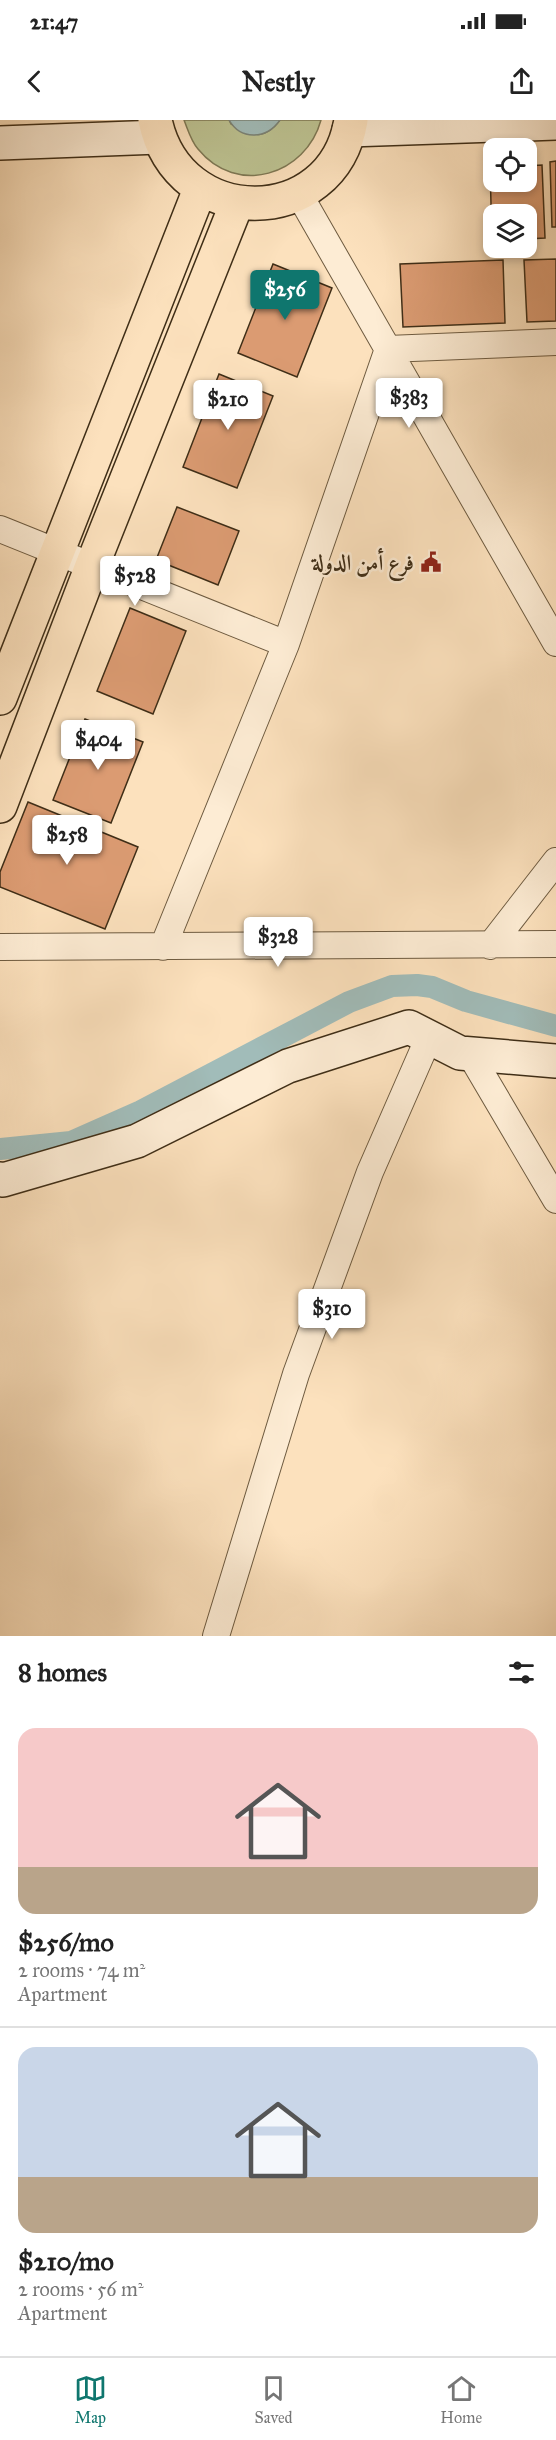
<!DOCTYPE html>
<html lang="en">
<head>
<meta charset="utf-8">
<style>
  body { margin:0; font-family:"IM FELL Great Primer",Amiri,serif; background:#f2f2f2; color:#222; height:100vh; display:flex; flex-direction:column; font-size:22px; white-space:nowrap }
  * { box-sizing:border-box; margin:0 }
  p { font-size:20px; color:#767676 }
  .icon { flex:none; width:33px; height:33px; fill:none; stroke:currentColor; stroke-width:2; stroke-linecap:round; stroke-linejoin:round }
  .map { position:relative; height:1516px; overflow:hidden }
  .sheet { display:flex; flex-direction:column; background:#fff; flex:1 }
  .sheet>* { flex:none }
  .fabs { position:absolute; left:483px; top:18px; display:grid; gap:12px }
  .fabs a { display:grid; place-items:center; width:54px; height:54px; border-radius:12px; background:#fff; box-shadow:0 3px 9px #0003; font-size:30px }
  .price { position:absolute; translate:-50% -51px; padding:0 14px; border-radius:6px; background:#fff; color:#222; font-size:20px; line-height:39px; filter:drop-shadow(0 2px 3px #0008) }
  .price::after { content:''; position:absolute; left:50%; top:36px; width:18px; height:14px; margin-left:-9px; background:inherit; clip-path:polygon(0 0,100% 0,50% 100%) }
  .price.selected { background:#0f766e; color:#fff }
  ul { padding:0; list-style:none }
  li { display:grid; align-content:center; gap:12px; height:318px; padding:0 18px }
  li+li { border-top:2px solid #e0e0e0 }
  li span { display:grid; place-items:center; height:186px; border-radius:18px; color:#555 }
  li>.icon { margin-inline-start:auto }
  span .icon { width:108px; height:108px; fill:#fffc; stroke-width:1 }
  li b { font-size:26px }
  h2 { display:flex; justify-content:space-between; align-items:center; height:72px; padding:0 18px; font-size:26px }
  .status { display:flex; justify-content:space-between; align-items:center; height:42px; padding:0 30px; background:#fff; direction:ltr }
  .status svg { height:16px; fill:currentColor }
  header { display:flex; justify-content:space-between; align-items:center; height:78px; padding:0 18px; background:#fff; font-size:27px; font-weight:700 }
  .dock { display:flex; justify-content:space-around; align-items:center; height:84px; border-top:2px solid #e0e0e0; background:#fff; font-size:16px; color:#767676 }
  .dock a { display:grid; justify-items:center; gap:3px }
  .dock .selected { color:#0f766e }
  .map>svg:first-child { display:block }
  .green { fill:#bdc392; stroke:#7e7854; stroke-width:1.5 }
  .water { fill:#a1bcb9; stroke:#7a8378; stroke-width:1.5 }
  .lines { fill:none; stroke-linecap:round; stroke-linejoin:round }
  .canal { stroke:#a1bcb9; stroke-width:22 }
  .building { fill:#db9b72; stroke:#3f2e17; stroke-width:1.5 }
  .street-casing { stroke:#6e5b40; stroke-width:28 }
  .secondary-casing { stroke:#3f2e17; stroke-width:36 }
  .primary-casing { stroke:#3f2e17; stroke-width:36 }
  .street { stroke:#fdecd4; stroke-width:26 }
  .secondary { stroke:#fdecd4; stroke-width:33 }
  .primary { stroke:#fce1bd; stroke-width:33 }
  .labels { text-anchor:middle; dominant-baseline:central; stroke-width:5; stroke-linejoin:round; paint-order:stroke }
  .poi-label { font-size:22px; font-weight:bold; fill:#3f2e17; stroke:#fdecd4; text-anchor:end }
</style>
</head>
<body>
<div class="status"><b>21:47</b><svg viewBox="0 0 49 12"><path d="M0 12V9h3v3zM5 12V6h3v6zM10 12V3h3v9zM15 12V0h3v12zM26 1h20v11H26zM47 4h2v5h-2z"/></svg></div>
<header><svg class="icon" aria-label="back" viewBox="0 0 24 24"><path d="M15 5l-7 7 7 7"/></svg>Nestly<svg class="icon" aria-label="share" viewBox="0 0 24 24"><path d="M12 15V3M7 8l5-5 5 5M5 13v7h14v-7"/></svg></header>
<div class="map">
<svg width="556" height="1516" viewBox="0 0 556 1516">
  <rect width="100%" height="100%" fill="#fce1bd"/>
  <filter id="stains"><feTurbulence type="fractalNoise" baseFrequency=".00333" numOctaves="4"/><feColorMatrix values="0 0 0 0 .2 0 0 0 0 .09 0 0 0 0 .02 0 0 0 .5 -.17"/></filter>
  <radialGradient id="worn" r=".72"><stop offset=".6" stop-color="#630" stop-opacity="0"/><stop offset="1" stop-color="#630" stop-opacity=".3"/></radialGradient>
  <path class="green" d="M184,0h45l2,4c21,10 31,19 49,-4h41c-15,55 -84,77 -123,29 -7,-8 -10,-19 -14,-29z"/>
  <path class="water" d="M229,0h51c-13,19 -39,21 -51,0z"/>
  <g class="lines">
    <path class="canal" d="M0,1029l71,-7 70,-31 208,-109 43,-16 25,-1 15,2 34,14 90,25"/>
  </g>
  <path class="building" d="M556,41v66h-4l-2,-65z
    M542,45l3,73 -19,1v-25h-32l-2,26 -2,-73h4v15h32v-16z
    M556,139v62l-29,1 -3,-62z
    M503,140l2,63 -102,4 -3,-63z
    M273,144l59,24 -35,89 -59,-24z
    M219,254l54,22 -36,92 -54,-21z
    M177,387l62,24 -21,54 -62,-25z
    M130,488l56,23 -33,83 -56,-23z
    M85,599l58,23 -32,81 -58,-23z
    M28,682l110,45 -33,82 -105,-42v-15z"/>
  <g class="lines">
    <g class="street-casing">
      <path id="street" d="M299,74l257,449
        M0,409l286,115
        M490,826l66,-85
        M0,827l556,-3
        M163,827l123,-303 102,-295 168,-7
        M470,934l86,146
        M216,1516l80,-262 74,-202 59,-135"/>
    </g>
    <g class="secondary-casing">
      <path id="secondary" d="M349,10l207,-7
        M0,23l159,-6
        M0,1059l3,1 134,-39 151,-75 121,-39 51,26 96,8"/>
    </g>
    <g class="primary-casing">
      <path id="primary" d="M155,0c23,111 178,111 196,0
        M0,578l200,-509
        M0,686l92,-240 145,-363"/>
    </g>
    <use href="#street" class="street"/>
    <use href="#secondary" class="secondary"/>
    <use href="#primary" class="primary"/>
  </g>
  <defs>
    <g id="civic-bare" transform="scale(1.62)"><path d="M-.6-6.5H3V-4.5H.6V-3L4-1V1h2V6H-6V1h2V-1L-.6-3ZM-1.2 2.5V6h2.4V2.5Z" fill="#8f2418" stroke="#fdecd4" stroke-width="2.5" paint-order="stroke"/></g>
  </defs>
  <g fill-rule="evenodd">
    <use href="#civic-bare" x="431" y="442"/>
  </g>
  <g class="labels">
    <g class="poi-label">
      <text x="414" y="442">فرع أمن الدولة</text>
    </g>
  </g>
  <rect width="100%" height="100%" filter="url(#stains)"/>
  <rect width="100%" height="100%" fill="url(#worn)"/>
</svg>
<div class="fabs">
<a><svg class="icon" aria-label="locate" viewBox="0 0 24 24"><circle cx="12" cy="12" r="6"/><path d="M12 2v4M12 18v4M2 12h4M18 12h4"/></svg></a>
<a><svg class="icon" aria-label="layers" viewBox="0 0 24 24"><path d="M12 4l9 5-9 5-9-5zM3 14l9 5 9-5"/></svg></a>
</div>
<b class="price selected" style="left:285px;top:201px">$256</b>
<b class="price" style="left:409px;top:309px">$383</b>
<b class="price" style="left:228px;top:311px">$210</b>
<b class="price" style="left:135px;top:487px">$528</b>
<b class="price" style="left:98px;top:651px">$404</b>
<b class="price" style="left:67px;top:746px">$258</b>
<b class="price" style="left:278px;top:848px">$328</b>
<b class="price" style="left:332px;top:1220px">$310</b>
</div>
<section class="sheet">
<h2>8 homes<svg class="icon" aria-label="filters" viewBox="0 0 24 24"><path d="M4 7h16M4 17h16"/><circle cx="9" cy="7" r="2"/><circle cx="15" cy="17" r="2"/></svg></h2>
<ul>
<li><span style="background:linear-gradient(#f6c9c9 75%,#b9a48a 0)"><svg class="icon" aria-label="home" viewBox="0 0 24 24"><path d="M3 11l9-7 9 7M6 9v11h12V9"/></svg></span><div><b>$256/mo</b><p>2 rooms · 74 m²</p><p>Apartment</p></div></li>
<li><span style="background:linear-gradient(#c9d6e8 70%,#b9a48a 0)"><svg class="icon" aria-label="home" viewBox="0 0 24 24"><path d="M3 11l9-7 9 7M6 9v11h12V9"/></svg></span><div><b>$210/mo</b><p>2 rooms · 56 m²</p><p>Apartment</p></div></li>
</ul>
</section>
<nav class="dock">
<a class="selected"><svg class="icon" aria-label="map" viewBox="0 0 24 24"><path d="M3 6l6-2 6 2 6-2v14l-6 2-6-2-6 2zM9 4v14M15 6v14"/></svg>Map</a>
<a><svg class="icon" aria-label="saved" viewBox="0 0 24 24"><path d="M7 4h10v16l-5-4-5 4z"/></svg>Saved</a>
<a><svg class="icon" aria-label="home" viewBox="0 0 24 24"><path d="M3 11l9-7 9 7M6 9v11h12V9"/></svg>Home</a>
</nav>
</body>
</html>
